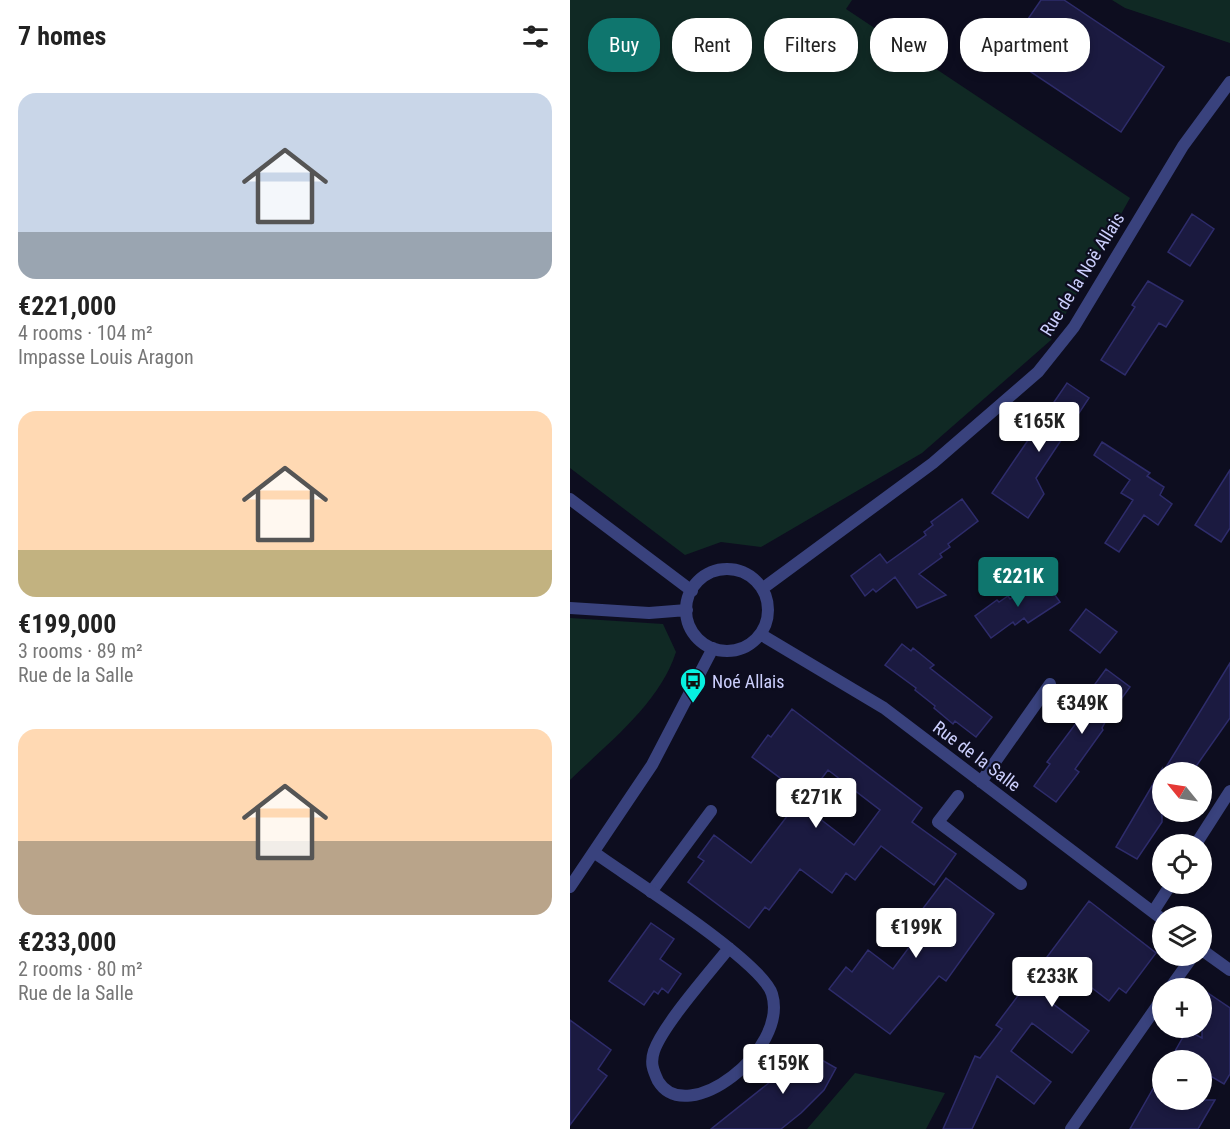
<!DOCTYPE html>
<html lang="en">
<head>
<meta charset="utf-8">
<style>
  body { margin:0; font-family:"Roboto Condensed",sans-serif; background:#f6f6f6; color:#222; height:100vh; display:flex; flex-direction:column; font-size:22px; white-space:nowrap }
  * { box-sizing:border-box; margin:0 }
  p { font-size:20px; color:#767676 }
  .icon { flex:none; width:33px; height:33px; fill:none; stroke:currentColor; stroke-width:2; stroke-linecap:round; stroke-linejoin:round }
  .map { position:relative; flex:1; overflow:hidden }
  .side { display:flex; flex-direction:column; background:#fff; width:570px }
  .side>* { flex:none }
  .guide { position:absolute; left:18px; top:18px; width:552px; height:54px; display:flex; gap:12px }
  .needle { width:39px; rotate:300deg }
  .tools { position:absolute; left:582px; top:762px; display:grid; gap:12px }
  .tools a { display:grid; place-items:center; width:60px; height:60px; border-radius:50%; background:#fff; box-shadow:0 3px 9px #0003; font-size:30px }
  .price { position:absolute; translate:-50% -51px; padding:0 14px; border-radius:6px; background:#fff; color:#222; font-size:20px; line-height:39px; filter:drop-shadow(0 2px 3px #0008) }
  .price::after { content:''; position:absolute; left:50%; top:36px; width:18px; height:14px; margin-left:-9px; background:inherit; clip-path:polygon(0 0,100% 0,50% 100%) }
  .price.current { background:#0f766e; color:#fff }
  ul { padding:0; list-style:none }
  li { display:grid; align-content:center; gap:12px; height:318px; padding:0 18px }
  li span { display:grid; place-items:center; height:186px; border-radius:18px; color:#555 }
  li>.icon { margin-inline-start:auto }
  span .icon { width:108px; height:108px; fill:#fffc; stroke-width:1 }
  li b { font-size:26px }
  h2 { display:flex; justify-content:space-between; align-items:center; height:72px; padding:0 18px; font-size:26px }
  .tag { padding:0 21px; border-radius:24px; background:#fff; box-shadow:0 3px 9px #0003; font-size:21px; line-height:54px }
  .tag.current { background:#0f766e; color:#fff }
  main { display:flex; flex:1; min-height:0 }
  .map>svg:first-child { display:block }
  .green { fill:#102924 }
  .building { fill:#1b1a40; stroke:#2e2c6b; stroke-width:1.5 }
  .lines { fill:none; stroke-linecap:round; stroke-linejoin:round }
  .lane { stroke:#39427d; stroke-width:12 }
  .street { stroke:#39427d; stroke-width:12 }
  .labels { text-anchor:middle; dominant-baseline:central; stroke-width:4.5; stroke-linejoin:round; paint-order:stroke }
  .street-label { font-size:18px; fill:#cdd0fe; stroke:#0d0d1f }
  .poi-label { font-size:18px; fill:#cdd0fe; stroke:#0d0d1f; text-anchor:start }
</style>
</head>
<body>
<main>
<section class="side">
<h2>7 homes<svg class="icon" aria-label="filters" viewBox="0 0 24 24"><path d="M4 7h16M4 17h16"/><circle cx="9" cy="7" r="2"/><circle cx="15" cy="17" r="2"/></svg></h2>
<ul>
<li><span style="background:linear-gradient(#c9d6e8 75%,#9aa5b1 0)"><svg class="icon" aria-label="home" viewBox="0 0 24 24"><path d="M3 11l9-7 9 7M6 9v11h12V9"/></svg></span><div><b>€221,000</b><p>4 rooms · 104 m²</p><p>Impasse Louis Aragon</p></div></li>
<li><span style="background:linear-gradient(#ffd9b3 75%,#c2b280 0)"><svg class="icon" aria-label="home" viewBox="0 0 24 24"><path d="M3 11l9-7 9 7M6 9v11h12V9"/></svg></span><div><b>€199,000</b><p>3 rooms · 89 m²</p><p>Rue de la Salle</p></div></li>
<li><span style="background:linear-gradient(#ffd9b3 60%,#b9a48a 0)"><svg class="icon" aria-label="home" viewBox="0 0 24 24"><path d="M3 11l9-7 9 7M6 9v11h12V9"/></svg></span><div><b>€233,000</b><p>2 rooms · 80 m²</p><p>Rue de la Salle</p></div></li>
</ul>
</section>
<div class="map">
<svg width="660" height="1129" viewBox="0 0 660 1129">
  <rect width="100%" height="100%" fill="#0d0d1f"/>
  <path class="green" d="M0,0h282l-6,9 284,189 -79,142 -129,113 -161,94 -40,-5 -36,13 -115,-87z
    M542,0h118v43l-105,-35z
    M0,618l93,6 13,28c-16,51 -68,91 -106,128z
    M285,1073l90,20 -19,36h-119z"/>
  <path class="building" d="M471,0h23l100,67 -43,65 -117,-78z
    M622,214l22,15 -24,37 -22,-14z
    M578,281l35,20 -17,26 -7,-4 -34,52 -24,-15 34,-53 -3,-2z
    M497,383l22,15 -53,80 8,16 -16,24 -36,-25z
    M532,442l48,31 -3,3 17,11 -4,8 12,9 -14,21 -14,-10 -25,37 -14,-9 28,-43 -12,-7 9,-13 -36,-25z
    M660,470v58l-9,14 -26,-17z
    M392,499l16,22 -30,23 2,3 -10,7 2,3 -23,17 27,21 -29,13 -22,-31 -19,15 -3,-3 -8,7 -14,-20 29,-22 7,9 39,-28 -2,-3 9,-7 -2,-3z
    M472,577l18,25 -32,21 -4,-5 -9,7 -2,-3 -22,16 -16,-22 22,-16 2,2 9,-6 2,3z
    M516,609l31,23 -17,21 -30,-23z
    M332,644l9,7 2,-3 21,17 -4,3 62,49 -16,20 -21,-16 -2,3 -19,-16 1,-2 -20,-16 1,-2 -31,-23z
    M660,663v55l-38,54h-29z
    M536,669l24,18 -22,30 -6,11 1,2 -28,39 4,3 -23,30 -22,-16 16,-22 -3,-2 36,-48 -2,-1 7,-11 -4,-3z
    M222,709l130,99 -10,14 44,32 -22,31 -53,-39 -26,34 -9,-7 -14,20 -32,-24 -31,41 -4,-3 -16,21 -61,-46 16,-21 -6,-4 16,-22 37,28 47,-61 56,43 26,-35 -52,-40 -21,28 -55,-41 16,-22 3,2z
    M592,769v53l-25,37 -21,-12z
    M376,878l48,36 -48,67 -7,-5 -49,58 -61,-45 17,-22 6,5 16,-22 25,19 29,-39 -10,-7z
    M519,901l67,52 -30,40 -7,-5 -10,13 -39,-30 -22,29 41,31 -17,22 -40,-30 -21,28 40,31 -17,22 -37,-28 -25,53h-29l32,-73 5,2 22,-29 -6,-4z
    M81,923l23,16 -14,20 21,15 -13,19 -6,-5 -4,6 -4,-3 -10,14 -35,-24z
    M632,989l28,19v66l-6,10 -22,-13v-11h-32l17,-30 15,8z
    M0,1020l41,30 -13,19 9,7 -37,49z
    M229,1047l37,21 -12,22 -23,23 -20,16h-70l69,-55z
    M592,1073v27h53l-17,29h-68z"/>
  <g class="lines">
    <path class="lane" d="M388,796l-20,26 83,62
      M81,892l60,-81
      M600,988l23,-32
      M501,1129l91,-130"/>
    <path class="street" d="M0,499l122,92
      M116 610a41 41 0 1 1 82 0a41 41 0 1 1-82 0Z
      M192,589l171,-126 105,-91 36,-45 109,-181 47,-64
      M0,608l79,5 38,-3
      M190,634l124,74 278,211
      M411,782l69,-98
      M626,844l34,-53
      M25,853c33,24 167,108 177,141 17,56 -85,135 -114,87 -5,-11 -8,-18 -4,-30 9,-26 56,-79 75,-103
      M0,887l82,-122 61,-117
      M583,912l18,-28
      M632,950l28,20"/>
  </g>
  <defs>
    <g id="bus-pin" transform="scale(1.35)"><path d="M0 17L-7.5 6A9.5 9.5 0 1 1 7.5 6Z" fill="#07f0e0" stroke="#0d0d1f"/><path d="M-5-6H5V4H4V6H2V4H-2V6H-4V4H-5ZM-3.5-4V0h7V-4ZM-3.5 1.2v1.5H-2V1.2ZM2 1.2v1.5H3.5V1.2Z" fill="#111"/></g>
  </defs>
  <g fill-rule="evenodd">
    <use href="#bus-pin" x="123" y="681"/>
  </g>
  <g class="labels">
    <g class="street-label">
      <text transform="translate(512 274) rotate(-58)">Rue de la Noë Allais</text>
      <text transform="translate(407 756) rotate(37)">Rue de la Salle</text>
    </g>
    <g class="poi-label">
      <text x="142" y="681">Noé Allais</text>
    </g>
  </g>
</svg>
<div class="tools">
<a><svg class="needle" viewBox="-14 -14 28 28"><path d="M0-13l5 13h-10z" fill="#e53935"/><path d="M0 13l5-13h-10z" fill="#767676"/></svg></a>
<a><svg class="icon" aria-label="locate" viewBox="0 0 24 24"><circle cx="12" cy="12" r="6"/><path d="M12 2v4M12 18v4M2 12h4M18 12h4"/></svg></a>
<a><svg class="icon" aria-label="layers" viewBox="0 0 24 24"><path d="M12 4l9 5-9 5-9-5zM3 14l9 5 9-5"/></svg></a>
<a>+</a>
<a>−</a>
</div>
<b class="price" style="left:469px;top:453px">€165K</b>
<b class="price current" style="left:448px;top:608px">€221K</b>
<b class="price" style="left:512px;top:735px">€349K</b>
<b class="price" style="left:246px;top:829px">€271K</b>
<b class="price" style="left:346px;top:959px">€199K</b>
<b class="price" style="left:482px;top:1008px">€233K</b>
<b class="price" style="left:213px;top:1095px">€159K</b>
<div class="guide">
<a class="tag current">Buy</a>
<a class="tag">Rent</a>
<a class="tag">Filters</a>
<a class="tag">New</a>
<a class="tag">Apartment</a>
</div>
</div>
</main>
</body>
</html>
